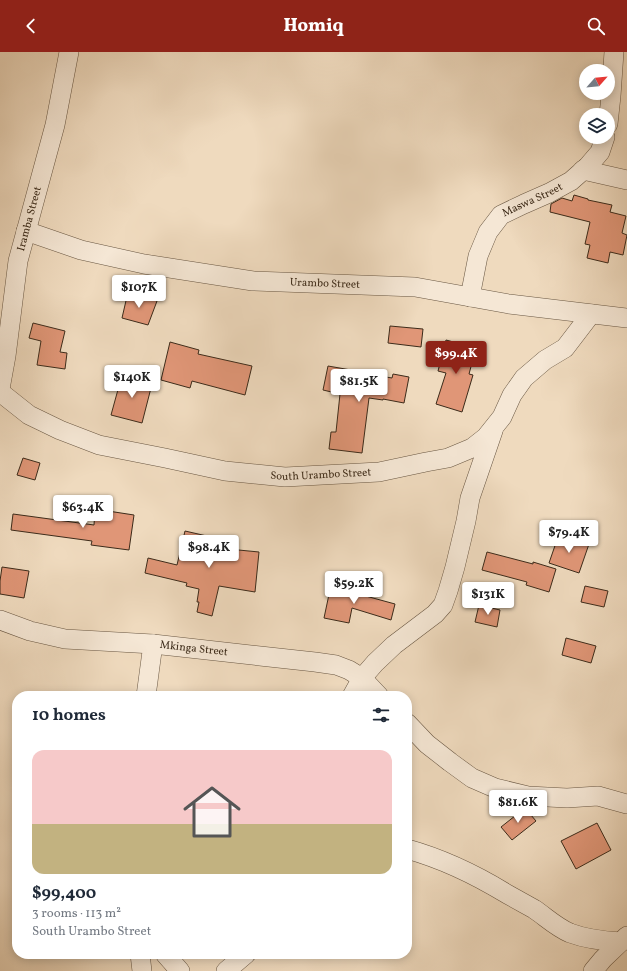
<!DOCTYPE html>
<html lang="en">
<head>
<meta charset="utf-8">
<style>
  body { margin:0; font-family:Vollkorn,serif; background:#f2f2f3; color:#1f2937; height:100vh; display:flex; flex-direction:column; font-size:15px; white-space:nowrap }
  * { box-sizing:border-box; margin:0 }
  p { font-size:13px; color:#747a83 }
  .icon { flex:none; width:22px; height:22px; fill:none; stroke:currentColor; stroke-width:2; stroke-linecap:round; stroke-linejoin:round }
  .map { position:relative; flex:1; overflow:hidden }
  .side { position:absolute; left:12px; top:639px; width:400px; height:268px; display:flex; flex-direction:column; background:#fff; border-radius:16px; box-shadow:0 2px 10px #0003 }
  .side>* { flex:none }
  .needle { width:26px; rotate:63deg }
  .tools { position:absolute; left:579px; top:12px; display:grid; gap:8px }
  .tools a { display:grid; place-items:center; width:36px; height:36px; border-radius:50%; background:#fff; box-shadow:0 2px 10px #0003; font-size:20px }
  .price { position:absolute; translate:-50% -34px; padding:0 9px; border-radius:4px; background:#fff; color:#222; font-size:13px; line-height:26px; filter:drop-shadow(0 1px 2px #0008) }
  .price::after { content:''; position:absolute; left:50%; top:24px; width:12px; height:9px; margin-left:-6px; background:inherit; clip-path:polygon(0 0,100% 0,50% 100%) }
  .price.selected { background:#8f2418; color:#fff }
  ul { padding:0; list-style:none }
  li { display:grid; align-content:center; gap:8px; height:212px; padding:0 20px }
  li span { display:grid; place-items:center; height:124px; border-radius:12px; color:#555 }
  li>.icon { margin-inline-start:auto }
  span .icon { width:72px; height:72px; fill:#fffc; stroke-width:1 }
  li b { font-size:17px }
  h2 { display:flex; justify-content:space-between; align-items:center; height:48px; padding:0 20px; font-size:17px }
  header { display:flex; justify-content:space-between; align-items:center; height:52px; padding:0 20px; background:#8f2418; color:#fff; font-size:18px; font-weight:800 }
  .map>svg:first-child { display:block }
  .building { fill:#e09677; stroke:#3c2b1a }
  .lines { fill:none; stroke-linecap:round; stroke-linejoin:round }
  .minor-casing { stroke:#695743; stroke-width:20 }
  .minor { stroke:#f5e7d5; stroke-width:19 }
  .labels { text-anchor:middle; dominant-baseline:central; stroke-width:3; stroke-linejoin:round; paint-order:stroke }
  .street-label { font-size:11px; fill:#3c2b1a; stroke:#f5e7d5 }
</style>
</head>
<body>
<header><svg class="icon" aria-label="back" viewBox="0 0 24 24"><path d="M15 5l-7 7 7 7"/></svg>Homiq<svg class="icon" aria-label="search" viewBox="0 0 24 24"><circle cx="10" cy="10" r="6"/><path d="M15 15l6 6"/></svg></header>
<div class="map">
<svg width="627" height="919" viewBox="0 0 627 919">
  <rect width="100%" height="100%" fill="#efdabe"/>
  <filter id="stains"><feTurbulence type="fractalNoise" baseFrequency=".005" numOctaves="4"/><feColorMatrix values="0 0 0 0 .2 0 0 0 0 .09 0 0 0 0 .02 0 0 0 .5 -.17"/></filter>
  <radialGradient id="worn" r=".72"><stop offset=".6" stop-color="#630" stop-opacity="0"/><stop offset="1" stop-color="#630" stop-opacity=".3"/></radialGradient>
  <path class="building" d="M574,143l14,4v1l24,5 -2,7 16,4 -4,17 5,2 -4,20 -13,-3 -2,11 -21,-5 3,-13 -5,-1 5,-22 -40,-10 1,-8 11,-6 10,3z
    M128,240l29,9 -9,24 -26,-7z
    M33,271l32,8 -5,21 7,1 -2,16 -28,-4 4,-24 -12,-3z
    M390,274l33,3 -2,18 -33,-4z
    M446,288l30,8 -7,26 4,1 -11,37 -26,-8 10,-31 -8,-2z
    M170,290l29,8 -1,4 54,12 -7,29 -53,-14 -2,7 -29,-8z
    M328,314l23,4 -1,1 42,7 1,-4 16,3 -5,26 -21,-4v1l-14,-2 -7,55 -33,-4 2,-17h5l4,-38 -17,-4z
    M122,323l30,9 -10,39 -31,-8z
    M23,406l17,5 -5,17 -18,-5z
    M95,457l39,6 -5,35 -38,-5 1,-4 -81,-11 2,-16 81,11z
    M185,479l35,8 -2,9 41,4 -4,40 -36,-6 -7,30 -15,-4 2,-10h-2l2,-13 -13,-3 1,-3 -42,-10 3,-15 29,7z
    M559,482l30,10 -10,29 -30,-10z
    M487,500l46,12v-2l23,7 -7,23 -23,-7 1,-3 -45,-12z
    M2,515l27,4 -5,27 -24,-4v-13z
    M331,533l21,4 -1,3 44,12 -4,16 -39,-12 -3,15 -25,-5z
    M585,534l23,5 -4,16 -23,-5z
    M479,553l21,5 -3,17 -22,-5z
    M566,586l30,8 -5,17 -29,-8z
    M525,756l11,13 -24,19 -11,-13z
    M597,771l14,27 -35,19 -15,-28z"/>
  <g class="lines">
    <g class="minor-casing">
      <g id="minor">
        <path d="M608,72l3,-28 3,-44"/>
        <path d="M583,118l44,10"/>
        <path id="s1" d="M26,179l55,19 63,14 109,17 162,6 94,17 118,14"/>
        <path id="s2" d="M470,245l8,-41 10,-24 13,-17 23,-11 25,-11 22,-12 17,-15 12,-14 5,-15"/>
        <path id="s3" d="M0,337l6,-33 12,-95 37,-136 14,-73"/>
        <path id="s4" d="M0,340l29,23 31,15 39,15 66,13 60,13 60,6 94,-5 47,-10 22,-4 24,-10 14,-11 16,-20 10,-22 12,-17 21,-18 20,-12 26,-34"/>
        <path id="s5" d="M0,568l30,11 35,8 88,5 107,12 55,6 21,3 13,5 13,8 17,18"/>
        <path d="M146,644l7,-52"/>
        <path d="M352,644l10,-18 13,-15 19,-18 41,-31 8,-9 5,-14 7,-24 11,-46 4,-23 23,-67"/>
        <path d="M407,671l20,21 23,18 22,16 23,10 33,8 39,2 31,-2 29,8"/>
        <path d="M407,797c36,10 69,26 100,45 9,5 18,10 27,15 12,8 22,18 36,24 16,6 33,8 51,9"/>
        <path d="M140,902l2,17"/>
        <path d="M165,902l15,17"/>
        <path d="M226,919l20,-17"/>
        <path d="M593,919l10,-12 24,-23"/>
      </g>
    </g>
    <use href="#minor" class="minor"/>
  </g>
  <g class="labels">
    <g class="street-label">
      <text stroke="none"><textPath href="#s2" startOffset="124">Maswa Street</textPath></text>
      <text stroke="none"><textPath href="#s3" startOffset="173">Iramba Street</textPath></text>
      <text stroke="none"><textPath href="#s1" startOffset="305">Urambo Street</textPath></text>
      <text stroke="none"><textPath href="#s4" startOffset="338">South Urambo Street</textPath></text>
      <text stroke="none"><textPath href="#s5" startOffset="197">Mkinga Street</textPath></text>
    </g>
  </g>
  <rect width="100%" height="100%" filter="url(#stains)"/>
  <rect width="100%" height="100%" fill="url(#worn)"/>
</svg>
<div class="tools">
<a><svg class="needle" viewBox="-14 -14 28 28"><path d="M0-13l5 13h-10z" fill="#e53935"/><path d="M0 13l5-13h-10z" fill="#747a83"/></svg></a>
<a><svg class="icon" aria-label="layers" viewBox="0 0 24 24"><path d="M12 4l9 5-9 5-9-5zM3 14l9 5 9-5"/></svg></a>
</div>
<b class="price" style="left:139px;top:257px">$107K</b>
<b class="price selected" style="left:456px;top:323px">$99.4K</b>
<b class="price" style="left:132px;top:347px">$140K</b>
<b class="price" style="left:359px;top:351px">$81.5K</b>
<b class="price" style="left:83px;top:477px">$63.4K</b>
<b class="price" style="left:569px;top:502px">$79.4K</b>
<b class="price" style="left:209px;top:517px">$98.4K</b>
<b class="price" style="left:354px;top:553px">$59.2K</b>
<b class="price" style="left:488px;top:564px">$131K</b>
<b class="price" style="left:518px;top:772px">$81.6K</b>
<section class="side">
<h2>10 homes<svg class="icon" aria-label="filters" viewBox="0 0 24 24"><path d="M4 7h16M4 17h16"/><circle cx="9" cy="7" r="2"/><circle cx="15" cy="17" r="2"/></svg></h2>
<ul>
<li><span style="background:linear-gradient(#f6c9c9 60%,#c2b280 0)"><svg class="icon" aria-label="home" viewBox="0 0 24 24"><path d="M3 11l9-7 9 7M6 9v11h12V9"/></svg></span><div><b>$99,400</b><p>3 rooms · 113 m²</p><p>South Urambo Street</p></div></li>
</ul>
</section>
</div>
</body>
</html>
